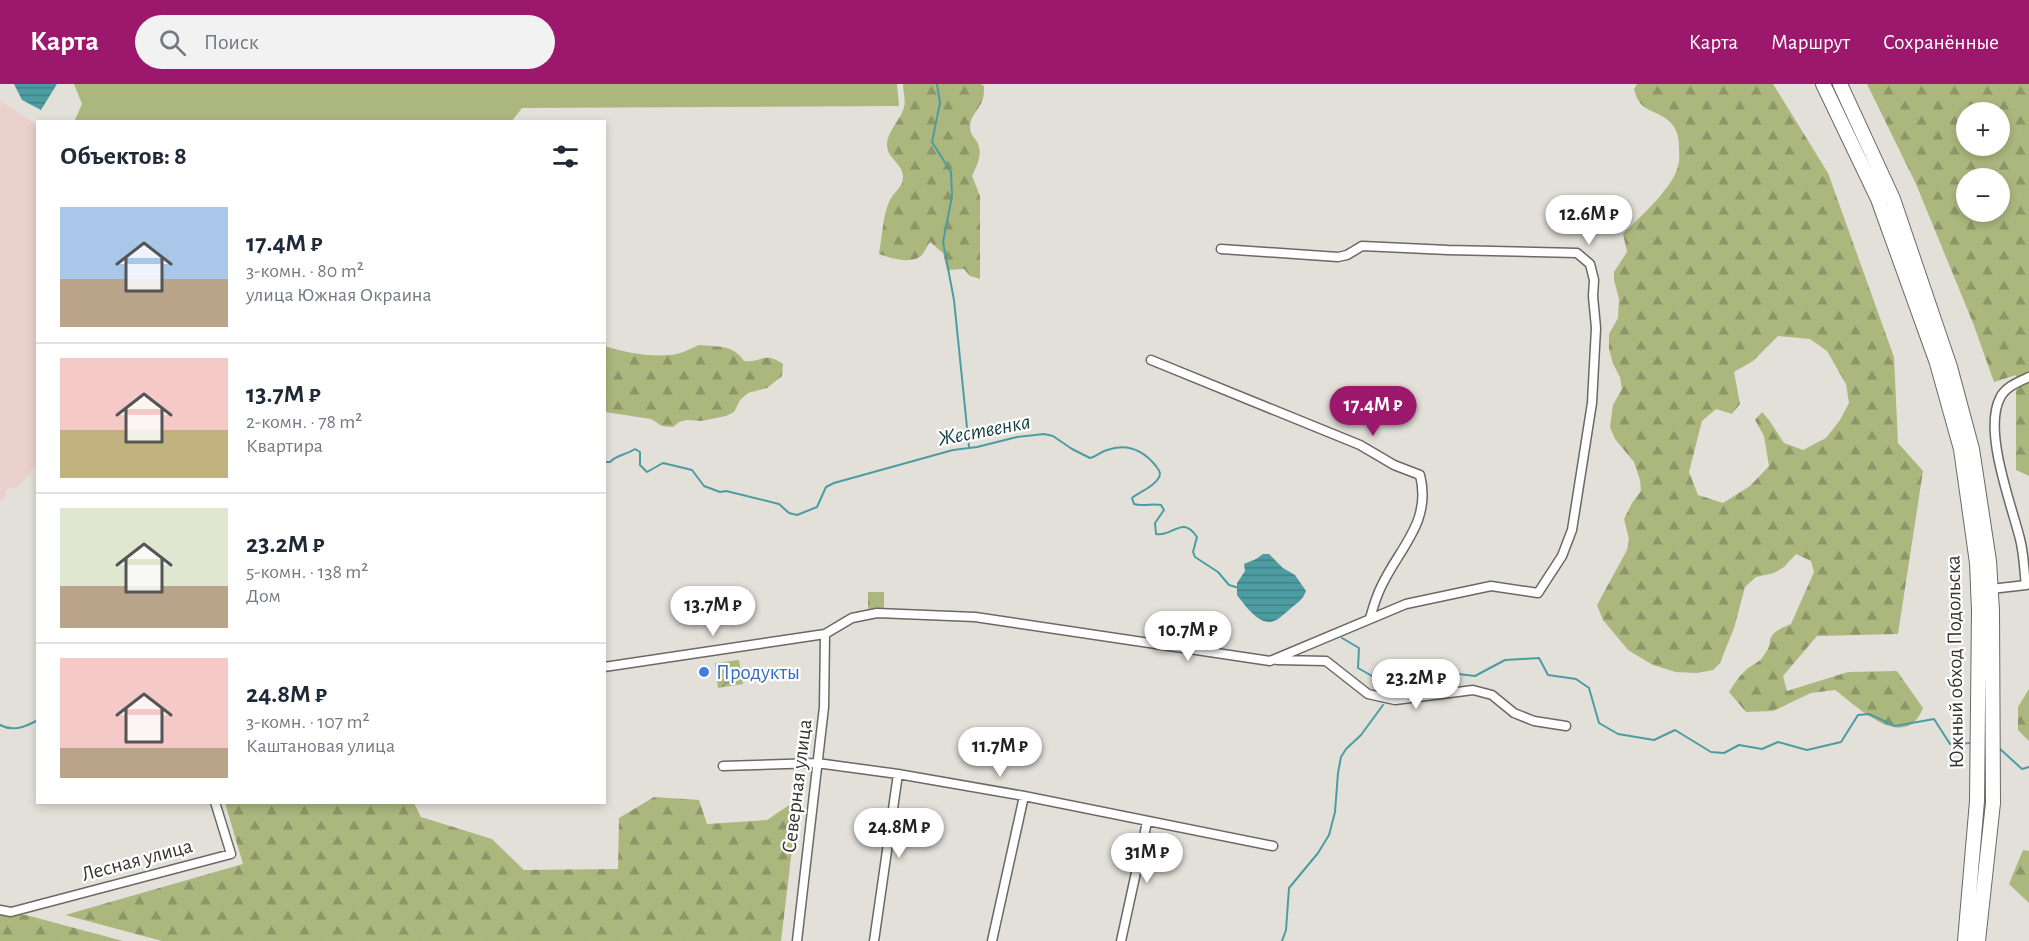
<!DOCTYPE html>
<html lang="ru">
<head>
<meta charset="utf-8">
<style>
  body { margin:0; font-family:"Alegreya Sans",sans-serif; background:#f2f2f3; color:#1f2937; height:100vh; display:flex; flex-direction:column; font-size:22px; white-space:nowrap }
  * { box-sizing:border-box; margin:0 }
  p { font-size:20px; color:#747a83 }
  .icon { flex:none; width:33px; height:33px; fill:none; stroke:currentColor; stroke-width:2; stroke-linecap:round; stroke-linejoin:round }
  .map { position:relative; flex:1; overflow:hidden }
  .sheet { position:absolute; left:36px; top:36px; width:570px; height:684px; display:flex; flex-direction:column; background:#fff; border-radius:0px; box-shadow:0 3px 9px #0003 }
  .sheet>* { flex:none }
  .tools { position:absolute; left:1956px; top:18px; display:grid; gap:12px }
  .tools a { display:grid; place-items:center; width:54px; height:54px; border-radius:50%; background:#fff; box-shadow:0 3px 9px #0003; font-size:30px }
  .price { position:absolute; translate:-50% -51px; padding:0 14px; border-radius:21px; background:#fff; color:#222; font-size:20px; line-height:39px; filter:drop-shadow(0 2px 3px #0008) }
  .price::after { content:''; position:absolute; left:50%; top:36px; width:18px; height:14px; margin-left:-9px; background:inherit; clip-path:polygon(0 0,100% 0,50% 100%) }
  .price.active { background:#9b186c; color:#fff }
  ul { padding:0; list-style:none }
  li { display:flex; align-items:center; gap:18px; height:150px; padding:0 24px }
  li+li { border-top:2px solid #e0e1e3 }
  li span { display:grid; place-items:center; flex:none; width:168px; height:120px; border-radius:0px; color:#555 }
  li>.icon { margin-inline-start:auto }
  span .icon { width:72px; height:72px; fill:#fffc; stroke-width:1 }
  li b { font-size:26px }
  h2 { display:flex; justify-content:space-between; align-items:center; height:72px; padding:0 24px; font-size:26px }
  header { display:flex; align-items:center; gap:36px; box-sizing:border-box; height:84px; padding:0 30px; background:#9b186c; color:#fff }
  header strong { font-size:28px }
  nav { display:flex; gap:33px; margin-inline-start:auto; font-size:21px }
  .search { width:420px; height:54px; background:#f2f2f3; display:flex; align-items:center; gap:15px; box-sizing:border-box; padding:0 21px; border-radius:33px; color:#747a83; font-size:22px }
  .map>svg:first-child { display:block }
  .industrial { fill:#ead0cb }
  .forest { fill:url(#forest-firs); fill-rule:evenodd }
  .park { fill:url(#park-crowns) }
  .garden { fill:#acb77e }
  .water { fill:url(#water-rules) }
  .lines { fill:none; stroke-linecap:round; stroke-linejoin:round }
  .stream { stroke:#4c9da2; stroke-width:2 }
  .minor-casing { stroke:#6c6863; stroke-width:11 }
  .primary-casing { stroke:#6c6863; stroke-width:16 }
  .minor { stroke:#fff; stroke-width:8 }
  .primary { stroke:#fff; stroke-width:14 }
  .shop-dot { fill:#3f7fe0; stroke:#fff; stroke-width:2 }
  .labels { text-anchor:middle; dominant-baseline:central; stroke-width:4.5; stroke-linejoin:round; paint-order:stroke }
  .street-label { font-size:21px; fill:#363432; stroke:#fff }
  .shop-label { font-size:21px; fill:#366cbe; stroke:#fff; text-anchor:start }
  .water-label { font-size:22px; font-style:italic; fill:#163d3f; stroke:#fff }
</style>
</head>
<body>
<header>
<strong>Карта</strong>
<div class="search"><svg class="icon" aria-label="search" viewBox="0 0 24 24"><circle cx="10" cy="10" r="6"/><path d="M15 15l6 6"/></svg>Поиск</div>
<nav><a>Карта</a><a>Маршрут</a><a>Сохранённые</a></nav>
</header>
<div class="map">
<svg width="2029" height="857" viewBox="0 0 2029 857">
  <defs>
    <pattern id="forest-firs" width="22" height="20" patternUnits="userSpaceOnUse" patternTransform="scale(1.5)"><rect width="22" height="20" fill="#acb77e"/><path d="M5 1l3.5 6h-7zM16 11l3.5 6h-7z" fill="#8d9668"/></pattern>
    <pattern id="park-crowns" width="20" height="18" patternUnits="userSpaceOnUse" patternTransform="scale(1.5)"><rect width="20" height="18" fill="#acb77e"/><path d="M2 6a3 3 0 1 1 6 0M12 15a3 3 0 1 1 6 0" fill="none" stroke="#8d9668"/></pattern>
    <pattern id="water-rules" width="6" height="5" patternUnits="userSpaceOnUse" patternTransform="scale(1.5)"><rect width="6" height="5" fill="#4c9da2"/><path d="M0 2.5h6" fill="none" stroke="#408185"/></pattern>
  </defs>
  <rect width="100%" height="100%" fill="#e3e0da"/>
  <path class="industrial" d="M0,17l38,25 -1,338 -19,23 -12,2v8l-6,4z"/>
  <path class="forest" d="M903,0h78l3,2c0,7 0,14 -4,19 -4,8 -10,12 -10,22 0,8 5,10 8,17 5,11 -2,23 -6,32l8,20v83l-10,-3 -6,-7 -17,1 -4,-17 -13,-11c-3,4 -5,9 -8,13 -10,10 -32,3 -43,-1 3,-15 4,-41 11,-54 4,-9 13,-12 13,-23 0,-14 -16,-18 -16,-32 0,-14 14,-25 17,-38 2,-6 -1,-16 -1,-23z
    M1637,0h136l55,89 66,184 4,86 25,28 -25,163 -81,2 -34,40 4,15 61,-19 49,-1 26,37c-18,46 -65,-1 -88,-18l-24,3 -38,18 -27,1 -17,-20c5,-8 11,-17 18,-23 5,-4 11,-6 15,-11 16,-18 -3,-21 29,-34l23,-52 -3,-11 -15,-7 -12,13 -10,6 -18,4 -11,10 -11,41 -14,35 -7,7 -16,3 -21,-1 -23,-7 -25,-15 -25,-30 -6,-15 30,-55 2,-11 -5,-20 8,-16 9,-12 -1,-11 -6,-18 -19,-23 -5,-12 3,-22 9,-16 -2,-12 -7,-13 -4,-15v-15l9,-16 1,-19 -5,-19v-8l13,-20 -4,-18c16,-16 50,-46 55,-68 2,-6 1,-13 1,-19 0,-9 -2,-19 -9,-25 -15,-14 -30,-8 -36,-33zM1778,252l32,3 17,12 19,33 3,19 -9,17 -14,18 -23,12 -19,-7 -15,-23 -7,-8 -7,8 9,16 5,30 -19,20 -27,17 -25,-8 -9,-23 13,-51 14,-12 16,5 8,-10 -6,-32 19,-11z
    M1867,0h162v392l-13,-6v-95l-22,7 -21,-59 -57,-139zM1966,28h34v34h-34zM1966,94h34v34h-34z
    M699,261c18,2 34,-1 45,16 17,2 20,-10 39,3l-1,12 -15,12 -19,5 -8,7 -6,12 -8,4 -25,5 -14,-1 -8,2 -6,5 -11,-1 -11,-7 -46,-7v-66c21,7 49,12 72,8 7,-2 15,-6 22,-9z
    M868,508h16v16l-16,1z
    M2029,605v52l-11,-11v-23z
    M654,713l45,3 8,24 60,-4 31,-21 -17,142h-619l-97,-26 178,-51 -18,-61h189l7,14 71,22 32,31 94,-1 1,-51z
    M2023,766l6,1v52l-20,-19z
    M0,830l26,1 97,26h-123z"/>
  <path class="park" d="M739,576l4,24 -25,4 -3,-25z"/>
  <path class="garden" d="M74,0h823l2,22 -377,2 -11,14h-437l8,-18z"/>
  <path class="water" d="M14,0h43l-16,26 -19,-10z
    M1263,470h6l14,14 12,7 11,16c-3,9 -9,12 -16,18 -5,4 -13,13 -20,13 -13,1 -26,-18 -33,-27v-12l8,-12 -1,-7 12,-5z"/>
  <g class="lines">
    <path class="stream" d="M937,0l3,19 -8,39 19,30 1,24 -9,46 11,58 15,147
      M604,378h6c6,-7 16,-7 25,-13l5,3v13l7,7 16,-9 29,7 12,16 16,6 6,-1 53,13 10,9 8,2 20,-8 9,-20 8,-4 119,-33 24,-3 40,-10 27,-3 9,2 19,13 18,9c6,-1 10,-6 17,-8 20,-7 36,0 49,16 3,4 6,8 2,13 -6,9 -19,13 -26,19l2,6c9,3 18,-1 27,1l3,5 -9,13 1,11c16,4 26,-20 41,3l-4,15 2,5 23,15 11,13 10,3
      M1342,554l17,10 -1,20 35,20 40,-17 42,5 30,-16 34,-2 9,17 28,4 13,9 10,35 19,11 36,6 21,-10 36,22 13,1 15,-8 23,4 16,-7 29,8 34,-8 17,-27 11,-1 26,12 39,-7 16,25 21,-1
      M0,641c13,7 25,2 38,-5
      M1999,664l23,21 7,-2
      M1282,857l4,-11 3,-42 29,-35 11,-18 6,-23 3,-39 3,-16 5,-8 15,-14 22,-30"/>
    <g class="minor-casing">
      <path id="minor" d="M1151,276l209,85 34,20 26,10c12,47 -21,73 -39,112 -5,10 -8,21 -11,31
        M1991,505l35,-4c-2,-15 -2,-31 -6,-46 -9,-36 -37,-108 -20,-141 5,-11 18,-16 29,-21
        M1277,576l49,1 42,33 27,6 78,-10 19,5 22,18 20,8 32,5
        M604,583l221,-33 27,-16 25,-5 98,4 295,44 136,-57 85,-18 47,7 24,-37 10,-26 20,-127 4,-75 -3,-32 1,-16 -4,-16 -13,-11 -129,-3 -86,-4 -15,9 -9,2 -117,-8
        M723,682l94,-3 81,11 126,22 249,50
        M0,826l11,2 220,-58 -16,-52
        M797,857l27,-234 1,-73
        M874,857l24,-167
        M992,857l32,-145
        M1121,857l26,-119"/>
    </g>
    <g class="primary-casing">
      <path id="primary" d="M1823,0l55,115 59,164 24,86 16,114 2,48 -2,190 -12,140
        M1840,0l53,115 57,168 22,82 17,112 3,50 1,192 -15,138"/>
    </g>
    <use href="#minor" class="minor"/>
    <use href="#primary" class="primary"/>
  </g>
  <circle class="shop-dot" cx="704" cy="588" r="6"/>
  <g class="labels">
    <g class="street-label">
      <text transform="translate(1955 578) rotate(-91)">Южный обход Подольска</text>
      <text transform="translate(797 702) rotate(-83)">Северная улица</text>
      <text transform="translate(137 776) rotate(-15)">Лесная улица</text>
    </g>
    <g class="shop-label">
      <text x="716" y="588">Продукты</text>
    </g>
    <g class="water-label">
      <text transform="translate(984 346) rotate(-11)">Жественка</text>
    </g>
  </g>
</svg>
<div class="tools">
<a>+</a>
<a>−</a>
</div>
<b class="price" style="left:1589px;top:162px">12.6M ₽</b>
<b class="price active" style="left:1373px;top:353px">17.4M ₽</b>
<b class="price" style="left:713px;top:553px">13.7M ₽</b>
<b class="price" style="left:1188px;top:578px">10.7M ₽</b>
<b class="price" style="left:1416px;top:626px">23.2M ₽</b>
<b class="price" style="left:1000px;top:694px">11.7M ₽</b>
<b class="price" style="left:899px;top:775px">24.8M ₽</b>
<b class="price" style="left:1147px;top:800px">31M ₽</b>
<section class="sheet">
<h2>Объектов: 8<svg class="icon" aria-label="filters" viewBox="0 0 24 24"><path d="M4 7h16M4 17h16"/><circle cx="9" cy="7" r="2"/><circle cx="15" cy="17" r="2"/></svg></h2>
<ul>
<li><span style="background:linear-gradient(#a9c7e8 60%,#b9a48a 0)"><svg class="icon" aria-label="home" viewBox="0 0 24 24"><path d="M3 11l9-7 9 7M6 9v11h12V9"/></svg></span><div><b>17.4M ₽</b><p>3-комн. · 80 m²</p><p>улица Южная Окраина</p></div></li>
<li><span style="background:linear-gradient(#f6c9c9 60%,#c2b280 0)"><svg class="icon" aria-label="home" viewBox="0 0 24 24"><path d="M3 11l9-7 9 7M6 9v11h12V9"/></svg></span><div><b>13.7M ₽</b><p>2-комн. · 78 m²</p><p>Квартира</p></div></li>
<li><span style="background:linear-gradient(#dfe7d0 65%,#b9a48a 0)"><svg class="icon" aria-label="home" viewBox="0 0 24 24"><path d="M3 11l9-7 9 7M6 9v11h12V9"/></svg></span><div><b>23.2M ₽</b><p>5-комн. · 138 m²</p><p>Дом</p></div></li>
<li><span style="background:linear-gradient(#f6c9c9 75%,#b9a48a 0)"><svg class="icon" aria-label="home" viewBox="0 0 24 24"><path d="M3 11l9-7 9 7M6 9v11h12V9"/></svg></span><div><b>24.8M ₽</b><p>3-комн. · 107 m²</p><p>Каштановая улица</p></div></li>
</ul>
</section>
</div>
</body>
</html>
